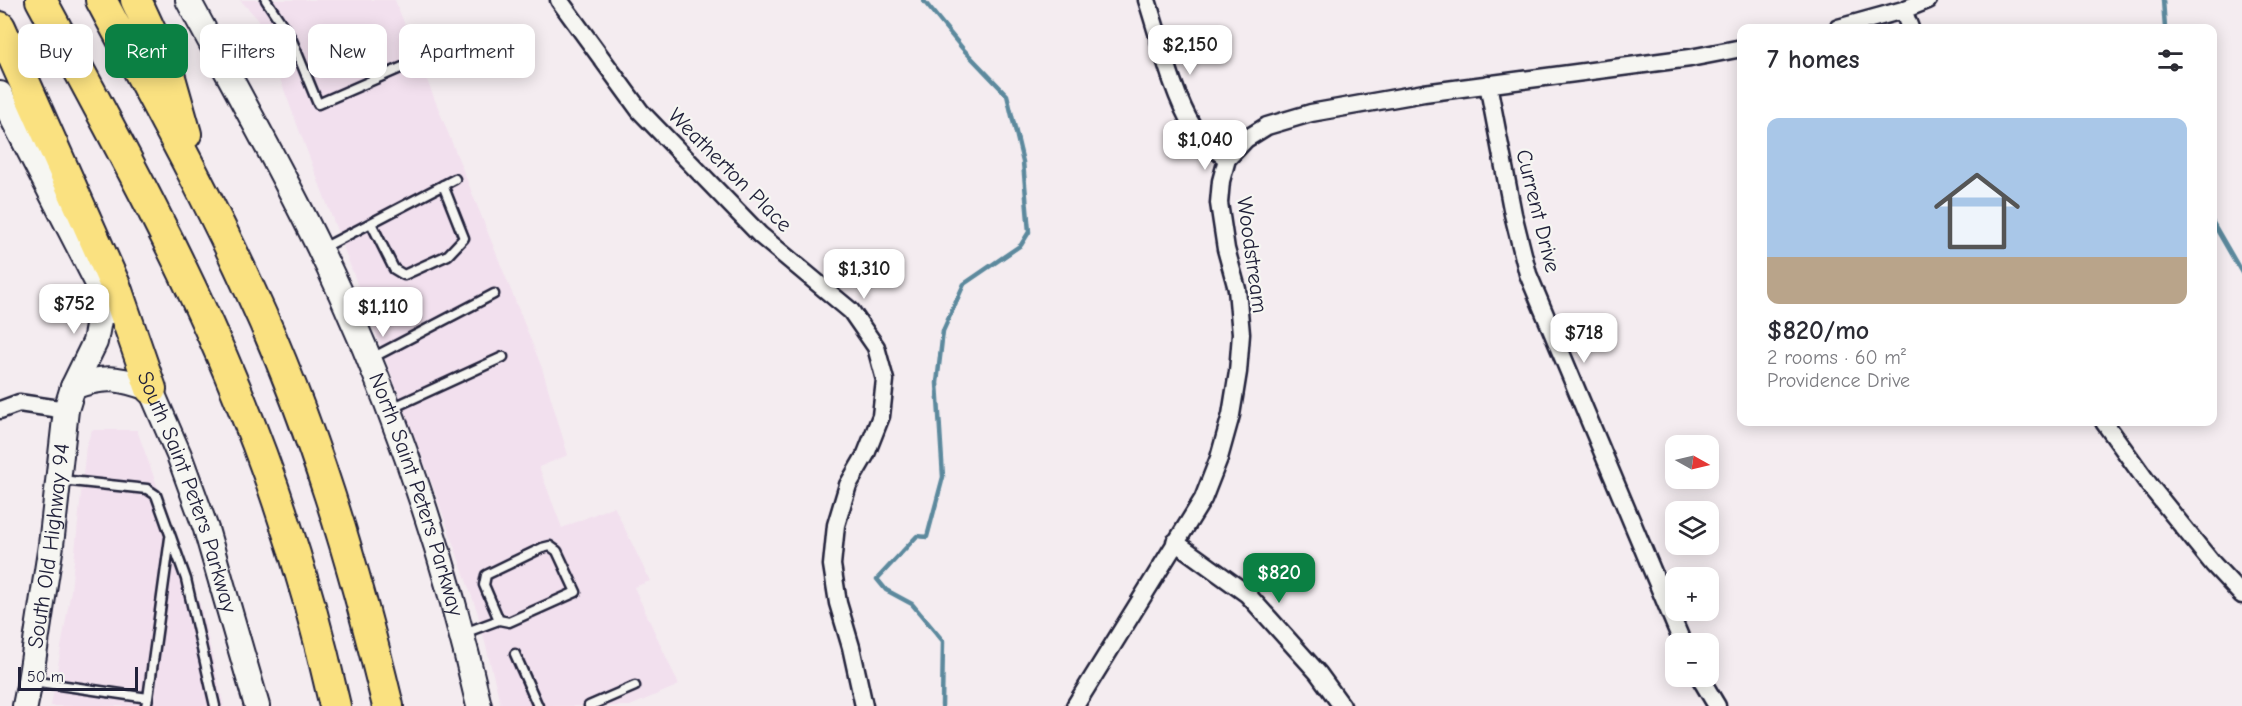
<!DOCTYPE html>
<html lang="en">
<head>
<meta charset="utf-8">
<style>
  body { margin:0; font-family:"Comic Neue",sans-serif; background:#f2f2f3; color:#2b2b33; height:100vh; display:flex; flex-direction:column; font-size:22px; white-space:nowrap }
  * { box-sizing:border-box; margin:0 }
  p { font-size:20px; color:#7c7c81 }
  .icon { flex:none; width:33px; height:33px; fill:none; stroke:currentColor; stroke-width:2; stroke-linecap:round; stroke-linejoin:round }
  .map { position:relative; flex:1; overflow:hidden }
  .side { position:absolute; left:1737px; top:24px; width:480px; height:402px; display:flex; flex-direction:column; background:#fff; border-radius:12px; box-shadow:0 3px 15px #0003 }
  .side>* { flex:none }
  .guide { position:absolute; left:18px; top:24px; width:570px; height:54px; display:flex; gap:12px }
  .needle { width:39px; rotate:98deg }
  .fabs { position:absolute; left:1665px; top:435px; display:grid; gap:12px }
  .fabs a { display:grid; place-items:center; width:54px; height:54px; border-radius:12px; background:#fff; box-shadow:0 3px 15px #0003; font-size:30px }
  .scale { position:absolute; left:18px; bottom:15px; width:120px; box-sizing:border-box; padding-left:6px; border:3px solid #22223b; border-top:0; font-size:16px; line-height:21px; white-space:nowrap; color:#22223b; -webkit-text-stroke:4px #f6f6f2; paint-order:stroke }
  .price { position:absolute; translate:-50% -51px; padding:0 14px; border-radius:12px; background:#fff; color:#222; font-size:20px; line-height:39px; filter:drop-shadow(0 2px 3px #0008) }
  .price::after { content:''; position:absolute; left:50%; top:36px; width:18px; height:14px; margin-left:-9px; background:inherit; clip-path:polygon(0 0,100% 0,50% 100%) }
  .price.active { background:#0b8043; color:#fff }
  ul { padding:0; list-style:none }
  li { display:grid; align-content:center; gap:12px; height:318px; padding:0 30px }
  li span { display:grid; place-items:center; height:186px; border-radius:12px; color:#555 }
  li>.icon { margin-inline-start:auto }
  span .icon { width:108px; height:108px; fill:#fffc; stroke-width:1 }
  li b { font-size:26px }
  h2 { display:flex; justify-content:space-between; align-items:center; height:72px; padding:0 30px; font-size:26px }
  .tag { padding:0 21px; border-radius:12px; background:#fff; box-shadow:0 3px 15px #0003; font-size:21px; line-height:54px }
  .tag.active { background:#0b8043; color:#fff }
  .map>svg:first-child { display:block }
  .built { fill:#f2e0ee }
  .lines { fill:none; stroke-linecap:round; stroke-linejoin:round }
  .stream { stroke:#5b899d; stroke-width:4.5 }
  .lane-casing { stroke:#22223b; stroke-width:13 }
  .street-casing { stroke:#22223b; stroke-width:21 }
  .secondary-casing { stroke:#22223b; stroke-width:28 }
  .highway-casing { stroke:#22223b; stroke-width:34 }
  .lane { stroke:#f6f6f2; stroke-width:8 }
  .street { stroke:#f6f6f2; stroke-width:16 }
  .secondary { stroke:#f6f6f2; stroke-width:24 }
  .highway { stroke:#fae180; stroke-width:30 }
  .labels { text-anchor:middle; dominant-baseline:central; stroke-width:4.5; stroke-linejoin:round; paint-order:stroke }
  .street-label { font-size:22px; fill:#22223b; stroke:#f6f6f2 }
</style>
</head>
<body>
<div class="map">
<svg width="2242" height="706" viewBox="0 0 2242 706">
  <rect width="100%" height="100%" fill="#f4ecf0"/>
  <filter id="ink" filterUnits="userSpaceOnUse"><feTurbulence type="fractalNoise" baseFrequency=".0167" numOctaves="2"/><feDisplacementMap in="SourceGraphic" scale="12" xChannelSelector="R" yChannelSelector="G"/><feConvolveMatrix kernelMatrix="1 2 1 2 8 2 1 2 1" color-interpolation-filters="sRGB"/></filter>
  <g filter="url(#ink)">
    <path class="built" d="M240,0h155l147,368 26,87 -29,12 23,61 52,-22 36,75 -16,6 45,98 -49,21h-129l-23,-92 -49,-139 -172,-457z
      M92,430h45l64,178 23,98h-173l20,-116 15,-144z"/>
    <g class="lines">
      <path class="stream" d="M923,0l40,49 44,46 16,67 6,70 -8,13 -57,39 -21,47 -6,52 6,94 -16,60 -10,-1 -40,43 9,11 26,14 31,37 -1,65
        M2163,0l2,28
        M2212,221l30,52"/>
      <g class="lane-casing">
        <path id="lane" d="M266,0l25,38 27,66 94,-41
          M371,223l23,46 10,6 44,-20 16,-17 -21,-53
          M323,248l132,-69
          M370,359l124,-65
          M392,408l111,-51
          M61,480l86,9 9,6 30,84 29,127
          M464,633l35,-13 10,2 67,-30 -19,-41 -7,-5 -8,2 -56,27 -2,10 15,35
          M515,654l23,52
          M32,681l116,17 -2,8
          M148,698l22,-160
          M589,706l46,-20"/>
      </g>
      <g class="street-casing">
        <path id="street" d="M559,0l81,111 120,124 91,76 25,36 9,33 -4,36 -15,38 -18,31 -12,40 -4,40 6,38 13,44 13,59
          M1147,0c12,37 26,95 46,127 8,13 22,22 34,32
          M1903,10l7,18
          M1838,28l65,-18 25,-10
          M1488,84l25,130 15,60 155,370
          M0,410l19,-7 47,7
          M2104,422l46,64 63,78 29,31
          M1175,542l72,52 71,79 24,33
          M1699,676l18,30
          M1075,706l128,-207 16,-41 12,-43 7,-43 3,-38 -4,-45 -11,-40 -7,-46 2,-22 6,-22 19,-20 21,-13 44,-13 113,-20 266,-35 52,-10"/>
      </g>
      <g class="secondary-casing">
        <g id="secondary">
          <path id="s1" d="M188,0c52,97 107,193 153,294 60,132 106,271 138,412"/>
          <path d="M0,94l112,217"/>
          <path id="s2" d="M144,374l35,81 27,74 51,177"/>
          <path d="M73,387c32,-12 47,-9 78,2"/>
          <path id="s3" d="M25,706l5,-25 21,-136 15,-135 7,-23 22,-45 4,-22 2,-31"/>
        </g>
      </g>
      <g class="highway-casing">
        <path id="highway" d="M41,0c69,128 140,255 195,390 42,101 75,209 99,316
          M101,0c51,96 104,191 149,290 62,133 104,274 138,416
          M136,0l31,67 19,67
          M0,27l115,258 36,104"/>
      </g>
      <use href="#lane" class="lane"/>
      <use href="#street" class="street"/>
      <use href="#secondary" class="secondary"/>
      <use href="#highway" class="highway"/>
    </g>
  </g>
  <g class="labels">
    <g class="street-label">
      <text transform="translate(730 170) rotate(45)">Weatherton Place</text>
      <text transform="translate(1538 211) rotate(76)">Current Drive</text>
      <text transform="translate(1252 255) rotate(82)">Woodstream</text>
      <text stroke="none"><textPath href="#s2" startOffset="126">South Saint Peters Parkway</textPath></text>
      <text stroke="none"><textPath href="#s1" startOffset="546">North Saint Peters Parkway</textPath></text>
      <text stroke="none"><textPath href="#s3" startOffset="162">South Old Highway 94</textPath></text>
    </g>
  </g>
</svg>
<div class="fabs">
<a><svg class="needle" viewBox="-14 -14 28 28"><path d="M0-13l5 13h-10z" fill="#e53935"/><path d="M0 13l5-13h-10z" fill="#7c7c81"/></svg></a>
<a><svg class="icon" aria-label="layers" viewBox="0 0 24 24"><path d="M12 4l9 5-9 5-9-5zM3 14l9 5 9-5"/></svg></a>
<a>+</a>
<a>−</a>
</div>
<div class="scale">50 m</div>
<b class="price" style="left:1190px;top:76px">$2,150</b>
<b class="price" style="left:1205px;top:171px">$1,040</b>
<b class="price" style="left:864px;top:300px">$1,310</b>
<b class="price" style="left:74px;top:335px">$752</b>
<b class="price" style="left:383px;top:338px">$1,110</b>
<b class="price" style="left:1584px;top:364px">$718</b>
<b class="price active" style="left:1279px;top:604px">$820</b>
<div class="guide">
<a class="tag">Buy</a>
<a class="tag active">Rent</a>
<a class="tag">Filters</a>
<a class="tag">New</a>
<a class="tag">Apartment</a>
</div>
<section class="side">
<h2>7 homes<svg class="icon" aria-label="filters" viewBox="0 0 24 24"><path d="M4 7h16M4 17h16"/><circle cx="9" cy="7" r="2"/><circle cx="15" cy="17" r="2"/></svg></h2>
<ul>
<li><span style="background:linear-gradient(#a9c7e8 75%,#b9a48a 0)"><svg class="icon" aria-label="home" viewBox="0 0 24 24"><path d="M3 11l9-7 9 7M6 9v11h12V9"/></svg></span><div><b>$820/mo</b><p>2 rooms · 60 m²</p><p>Providence Drive</p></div></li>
</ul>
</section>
</div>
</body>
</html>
